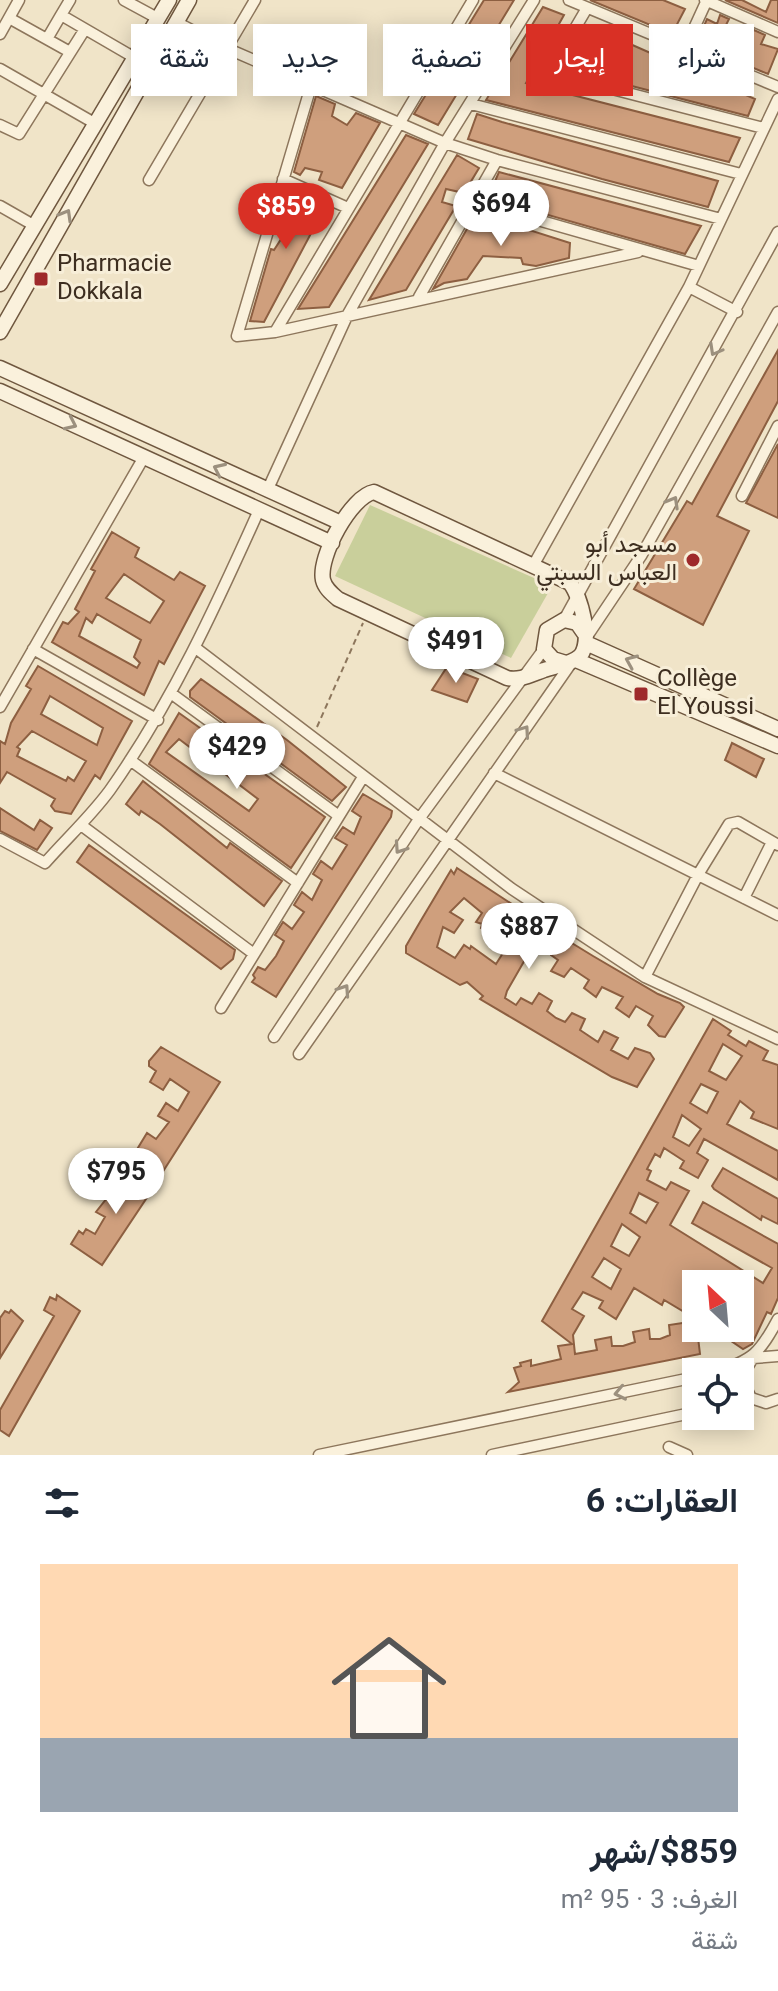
<!DOCTYPE html>
<html lang="ar">
<head>
<meta charset="utf-8">
<style>
  body { margin:0; font-family:Georgia,Vazirmatn,serif; background:#f2f2f3; color:#1f2937; direction:rtl; height:100vh; display:flex; flex-direction:column; font-size:30px; white-space:nowrap }
  * { box-sizing:border-box; margin:0 }
  p { font-size:26px; color:#747a83 }
  .icon { flex:none; width:44px; height:44px; fill:none; stroke:currentColor; stroke-width:2; stroke-linecap:round; stroke-linejoin:round }
  .map { position:relative; height:1455px; overflow:hidden; direction:ltr }
  .side { display:flex; flex-direction:column; background:#fff; flex:1 }
  .side>* { flex:none }
  .guide { position:absolute; left:24px; top:24px; width:730px; height:72px; direction:rtl; display:flex; gap:16px }
  .needle { width:52px; rotate:334deg }
  .fabs { position:absolute; left:682px; top:1270px; display:grid; gap:16px }
  .fabs a { display:grid; place-items:center; width:72px; height:72px; border-radius:0px; background:#fff; box-shadow:0 4px 20px #0003; font-size:40px }
  .price { position:absolute; translate:-50% -68px; padding:0 18px; border-radius:28px; background:#fff; color:#222; font-size:26px; line-height:52px; filter:drop-shadow(0 2px 4px #0008) }
  .price::after { content:''; position:absolute; left:50%; top:48px; width:24px; height:18px; margin-left:-12px; background:inherit; clip-path:polygon(0 0,100% 0,50% 100%) }
  .price.current { background:#d93025; color:#fff }
  ul { padding:0; list-style:none }
  li { display:grid; align-content:center; gap:16px; height:424px; padding:0 40px }
  li+li { border-top:2px solid #e0e1e3 }
  li span { display:grid; place-items:center; height:248px; border-radius:0px; color:#555 }
  li>.icon { margin-inline-start:auto }
  span .icon { width:144px; height:144px; fill:#fffc; stroke-width:1 }
  li b { font-size:34px }
  h2 { display:flex; justify-content:space-between; align-items:center; height:96px; padding:0 40px; font-size:34px }
  .chip { padding:0 28px; border-radius:0px; background:#fff; box-shadow:0 4px 20px #0003; font-size:28px; line-height:72px }
  .chip.current { background:#d93025; color:#fff }
  .map>svg:first-child { display:block }
  .green { fill:#c9cf9b }
  .building { fill:#cf9f7d; stroke:#8d5f41; stroke-width:2; fill-rule:evenodd }
  .lines { fill:none; stroke-linecap:round; stroke-linejoin:round }
  .street-casing { stroke:#8d765c; stroke-width:13 }
  .secondary-casing { stroke:#6f573f; stroke-width:17 }
  .path { stroke:#8d765c; stroke-width:2; stroke-dasharray:6 4; stroke-linecap:butt }
  .street { stroke:#faf1dc; stroke-width:10 }
  .secondary { stroke:#faf1dc; stroke-width:14 }
  .oneway { stroke:#9c907e }
  .poi-dot { fill:#9e2a2b; stroke:#f7eed8; stroke-width:3 }
  .labels { text-anchor:middle; dominant-baseline:central; stroke-width:6; stroke-linejoin:round; paint-order:stroke }
  .poi-label { font-size:24px; fill:#3d2e20; stroke:#f7eed8; text-anchor:start }
</style>
</head>
<body>
<div class="map">
<svg width="778" height="1455" viewBox="0 0 778 1455">
  <rect width="100%" height="100%" fill="#f0e4c8"/>
  <path class="green" d="M370,505l182,81 -41,72 -176,-82z"/>
  <path class="building" d="M484,0h30l-76,125 -24,-11z
    M590,0h73l22,9 -13,25z
    M725,0h17l24,12 5,-12h7v23z
    M543,7l21,8 -38,68 214,55 -11,24 -243,-62z
    M720,15l9,4 -6,12 25,7 6,-8 11,5 -4,9 17,5 -10,25 -72,-30 11,-25 10,5z
    M587,25l168,74 -7,17 -182,-47z
    M316,96l19,8 -3,12 15,9 9,-12 24,10 -38,65 -23,-8 3,-8 -17,-4 -5,7 -6,-3z
    M477,114l25,8 216,59 -10,26 -106,-28 -134,-40z
    M406,135l22,9 -99,163 -31,2z
    M457,155l22,13 -15,25 -18,-4 -4,13 14,4 -50,84 -37,10z
    M499,172l202,54 -16,28 -189,-54 -7,-5z
    M289,190l36,17 -61,115 -14,-1 21,-72 3,1 18,-28 -11,-5z
    M476,213l94,30 -1,15 -33,8 -13,-2 -2,-6 -38,-2 -16,23 -23,4 -11,6z
    M778,350v51l-61,115 32,15 -46,94 -69,-36 53,-88 5,3z
    M778,444v74l-32,-15z
    M112,532l27,16 -4,9 39,23 6,-8 25,14 -41,78 -5,-3 -15,34 -92,-53 11,-20 5,2 11,-12 -4,-3 20,-38 -4,-2zM124,574l40,27 -14,22 -44,-25zM97,614l44,26 -7,17 6,6 -3,5 -58,-32 7,-18 6,5z
    M38,666l94,55 -32,58 -5,-4 -24,39 -16,-3 -4,-5 4,-7 -48,-27 -7,11v-42l5,3 6,-21 20,-34 -5,-3zM50,696l53,32 -6,17 -56,-31zM32,731l54,30 -12,20 -6,-4 -2,4 -49,-25 3,-7 -3,-2z
    M447,667l31,12 -11,23 -35,-12z
    M201,679l86,61 59,47 -14,14 -142,-104v-6z
    M179,713l146,104 -34,51 -142,-104zM179,739l79,60 -9,12 -83,-59z
    M732,743l32,16 -8,18 -31,-17z
    M143,781l84,67 3,-5 52,38 -18,25 -104,-82 -19,-13 -2,4 -13,-11z
    M363,794l29,17 -1,6 -115,180 -24,-15 3,-4 -2,-3 5,-8 7,3 11,-14 8,-15 -9,-6 8,-13 9,7 12,-17 -10,-7 8,-13 10,8 10,-20 -9,-6 8,-13 11,8 15,-24 -12,-7 8,-11 11,7 7,-17 -9,-6z
    M0,808l34,22 6,-10 12,8 -15,22 -37,-19z
    M89,845l146,105 -2,9 -12,10 -144,-107z
    M457,868l73,48 3,-3 19,13 -3,3 44,27 65,38 22,9 4,4 -19,30 -6,-1 -11,-11 5,-9 -17,-10 -7,11 -13,-9 7,-11 -21,-10 -6,10 -12,-9 5,-8 -18,-12 -7,9 -13,-6 7,-11 -7,-5 1,-8 -14,-10 -31,54 -2,7 11,7 5,-7 11,6 7,-11 13,8 -5,10 9,7 9,4 7,-9 13,6 -5,11 18,12 6,-11 14,7 -7,12 17,9 7,-11 15,5 4,6 -17,28 -25,-10 -132,-78 3,-3 -16,-14 -7,3 -54,-32v-7l14,-24 31,-52 3,4zM464,898l18,15 -6,9 6,2 -1,4 9,5 1,-3 19,12 -14,22 -25,-18 -1,3 -6,-4 -9,13 -18,-11 6,-20 11,6 9,-13 -13,-8z
    M713,1019l18,12 -3,4 18,11 3,-5 19,10 -5,9 15,5v64l-27,-11 3,-6 -14,-11 -13,23 51,27v29l-74,-41 -7,14 11,7 -10,18 -18,-10 4,-7 -20,-13 -4,9 -5,-3 -8,15 4,2 -4,9 19,10 5,-8 18,9 -19,34 93,58 9,-15 -80,-45 11,-21 75,42v54l-7,16 -4,-2 -15,32 -9,5 -31,-21h28v-44h-23l-21,-12v47l-32,-19 -2,5 -28,-17 -18,31 -17,-11 4,-7 -20,-9 -11,17 12,7 -11,19 2,19 22,-4 -2,-10 16,-3 1,9h11l12,-4 -2,-10 16,-3 1,10h10l10,-4 -1,-10 27,-4 4,33 -192,38 11,-10 -5,-14 7,-2 -1,-3 11,-3v6l30,-7 -3,-13 14,-2 -30,-23zM723,1044l19,12 -16,24 -17,-9zM701,1084l17,8 -11,21 -17,-10zM682,1115l19,14 -12,17 -16,-9zM639,1193l19,10 -12,20 -16,-10zM622,1224l18,13 -11,19 -18,-10zM604,1258l17,11 -10,20 -19,-12z
    M161,1047l59,35 -58,91 -26,-22 11,-18 9,6 13,-17 -11,-6 8,-13 12,8 11,-19 -19,-13 -7,11 -13,-8 6,-11 -7,-5v-5z
    M127,1165l29,19 -54,81 -31,-21 8,-13 4,3 3,-5 9,5 10,-17 -9,-5 11,-14 9,5 8,-16 -9,-5z
    M723,1168l55,31v25l-16,-8 -1,4 -47,-31 -2,-3z
    M57,1295l23,16 -71,125 -9,-6v-20l54,-94 -10,-6 6,-13 6,3z
    M11,1310l12,11 -23,37v-40l5,-7 4,2z"/>
  <g class="lines">
    <g class="street-casing">
      <path id="street" d="M124,0l35,19
        M569,0l209,87
        M705,0l73,32
        M587,8l-34,58 5,9 205,53
        M61,15l9,-15
        M9,18l61,34
        M176,22l50,26 219,95 52,17 224,59
        M0,34l19,-34
        M47,39l14,-24 74,43
        M685,48l22,-48
        M0,69l96,55
        M311,86l-74,250 38,-4 363,-80
        M471,104l270,70
        M0,125l19,9 66,-105
        M283,179l65,29
        M149,180l106,-180
        M475,202l224,64
        M0,206l35,20
        M689,287l89,-188
        M419,297l78,-137
        M275,332l198,-332
        M267,491l81,-177 97,-171 89,-143
        M742,496l36,-70
        M534,564l155,-277 48,25
        M564,620l214,-388
        M586,638l55,-82 137,-244
        M33,649l125,71
        M197,649l315,240 133,88 133,62
        M172,694l167,122
        M0,707l144,-250
        M130,760l168,123
        M494,773l284,142
        M81,825l173,129
        M0,839l45,24c22,-25 46,-47 65,-73 62,-88 105,-182 149,-280
        M744,898l28,-56
        M645,977l54,-104 30,-49 9,-2 40,23
        M221,1008l142,-231
        M274,1037l145,-218 125,-170
        M299,1054l273,-392
        M778,1356l-25,2 -12,20 10,20 15,5 12,-4
        M716,1372c37,-12 44,-19 62,-53
        M669,1447l18,8
        M319,1455l377,-78
        M492,1455l204,-43"/>
    </g>
    <g class="secondary-casing">
      <path id="secondary" d="M0,284l169,-284
        M0,332l189,-332
        M0,368l341,155
        M0,391l332,152
        M374,492l196,91c11,14 23,59 10,73 -8,8 -25,10 -36,14 -12,4 -24,11 -37,8l-169,-79c-7,-6 -13,-11 -15,-19 -5,-23 28,-84 51,-88z
        M586,643l192,86
        M576,660l202,86
        M566,663l-13,-4 -9,-10 3,-19 17,-10 13,3 7,10"/>
    </g>
    <path class="path" d="M317,727l46,-104"/>
    <use href="#street" class="street"/>
    <use href="#secondary" class="secondary"/>
  </g>
  <defs><path id="oneway-chevron" d="M-2-3.5L2.5 0L-2 3.5" fill="none" stroke-width="1.6" stroke-linecap="round" stroke-linejoin="round" transform="scale(2)"/></defs>
  <g class="oneway">
    <use href="#oneway-chevron" transform="translate(66 215) rotate(-60)"/>
    <use href="#oneway-chevron" transform="translate(715 350) rotate(119)"/>
    <use href="#oneway-chevron" transform="translate(71 424) rotate(25)"/>
    <use href="#oneway-chevron" transform="translate(219 469) rotate(-155)"/>
    <use href="#oneway-chevron" transform="translate(673 502) rotate(-60)"/>
    <use href="#oneway-chevron" transform="translate(631 661) rotate(-157)"/>
    <use href="#oneway-chevron" transform="translate(524 731) rotate(-55)"/>
    <use href="#oneway-chevron" transform="translate(400 848) rotate(124)"/>
    <use href="#oneway-chevron" transform="translate(344 990) rotate(-56)"/>
    <use href="#oneway-chevron" transform="translate(620 1393) rotate(168)"/>
  </g>
  <g class="poi-dot">
    <rect x="33" y="271" width="16" height="16" rx="4"/>
    <circle cx="693" cy="560" r="8"/>
    <rect x="633" y="686" width="16" height="16" rx="4"/>
  </g>
  <g class="labels">
    <g class="poi-label">
      <text x="57" y="265">Pharmacie<tspan x="57" dy="28">Dokkala</tspan></text>
      <text x="677" y="546" text-anchor="end">مسجد أبو<tspan x="677" dy="28">العباس السبتي</tspan></text>
      <text x="657" y="680">Collège<tspan x="657" dy="28">El Youssi</tspan></text>
    </g>
  </g>
</svg>
<div class="fabs">
<a><svg class="needle" viewBox="-14 -14 28 28"><path d="M0-13l5 13h-10z" fill="#e53935"/><path d="M0 13l5-13h-10z" fill="#747a83"/></svg></a>
<a><svg class="icon" aria-label="locate" viewBox="0 0 24 24"><circle cx="12" cy="12" r="6"/><path d="M12 2v4M12 18v4M2 12h4M18 12h4"/></svg></a>
</div>
<b class="price" style="left:501px;top:248px">$694</b>
<b class="price current" style="left:286px;top:251px">$859</b>
<b class="price" style="left:456px;top:685px">$491</b>
<b class="price" style="left:237px;top:791px">$429</b>
<b class="price" style="left:529px;top:971px">$887</b>
<b class="price" style="left:116px;top:1216px">$795</b>
<div class="guide">
<a class="chip">شراء</a>
<a class="chip current">إيجار</a>
<a class="chip">تصفية</a>
<a class="chip">جديد</a>
<a class="chip">شقة</a>
</div>
</div>
<section class="side">
<h2>العقارات: 6<svg class="icon" aria-label="filters" viewBox="0 0 24 24"><path d="M4 7h16M4 17h16"/><circle cx="9" cy="7" r="2"/><circle cx="15" cy="17" r="2"/></svg></h2>
<ul>
<li><span style="background:linear-gradient(#ffd9b3 70%,#9aa5b1 0)"><svg class="icon" aria-label="home" viewBox="0 0 24 24"><path d="M3 11l9-7 9 7M6 9v11h12V9"/></svg></span><div><b>$859/شهر</b><p>الغرف: 3 · 95 m²</p><p>شقة</p></div></li>
</ul>
</section>
</body>
</html>
